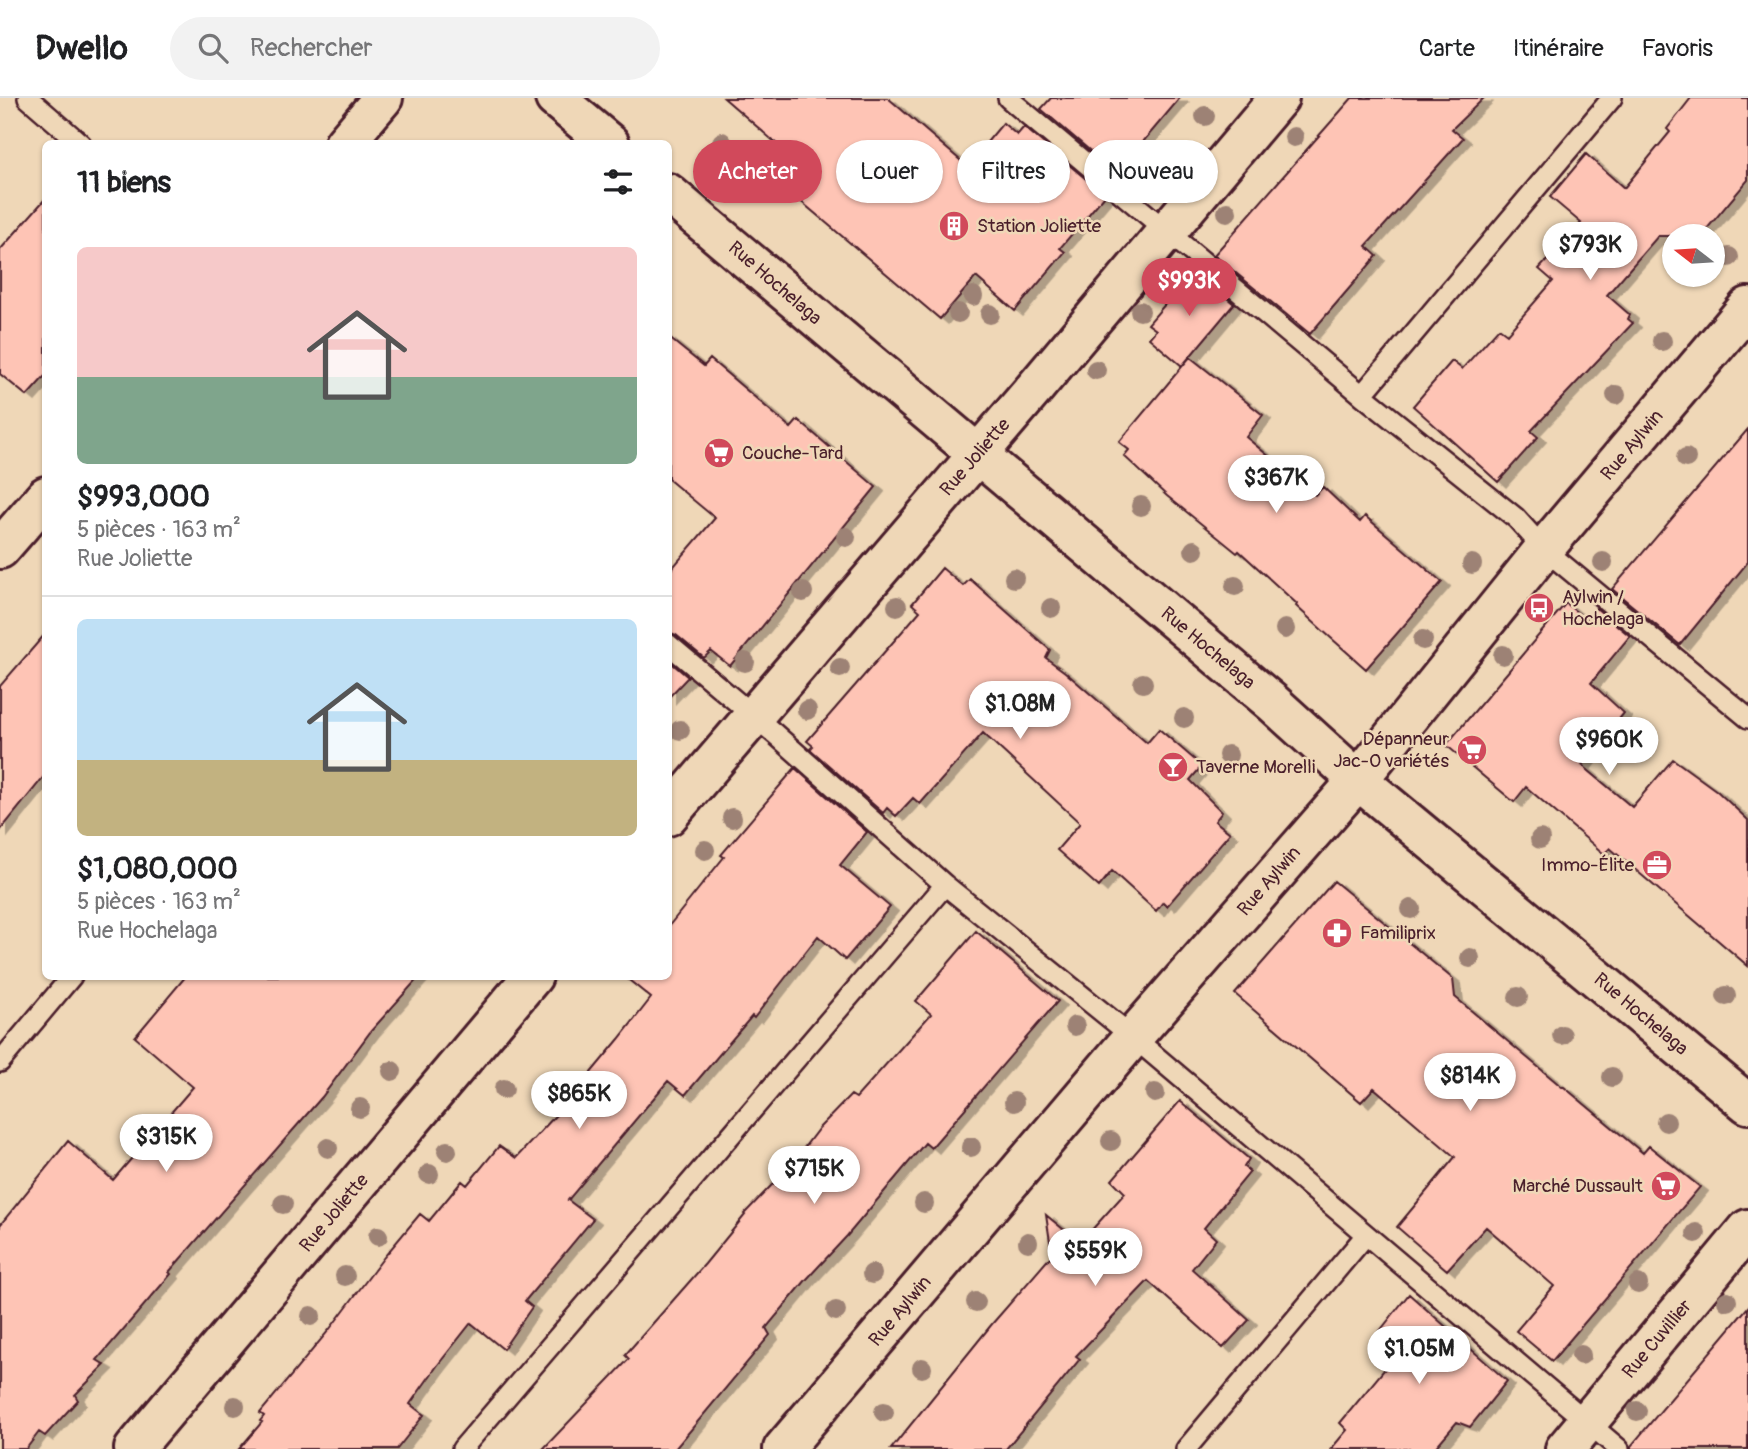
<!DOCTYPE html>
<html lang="fr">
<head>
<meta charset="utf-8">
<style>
  body { margin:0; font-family:Pangolin,sans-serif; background:#f2f2f2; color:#202124; height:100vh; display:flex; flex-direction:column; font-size:26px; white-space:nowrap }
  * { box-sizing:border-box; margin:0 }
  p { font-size:23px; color:#757577 }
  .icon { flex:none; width:38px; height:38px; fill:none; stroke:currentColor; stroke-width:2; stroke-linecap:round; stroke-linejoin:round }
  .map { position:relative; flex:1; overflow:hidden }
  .details { position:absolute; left:42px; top:42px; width:630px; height:840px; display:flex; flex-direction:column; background:#fff; border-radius:10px; box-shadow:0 2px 5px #0004 }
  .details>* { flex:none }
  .guide { position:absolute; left:693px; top:42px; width:665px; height:63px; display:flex; gap:14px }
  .needle { width:46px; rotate:287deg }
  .fabs { position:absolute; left:1662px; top:126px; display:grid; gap:14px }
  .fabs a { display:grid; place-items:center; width:63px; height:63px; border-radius:50%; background:#fff; box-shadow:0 2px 5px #0004; font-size:35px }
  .price { position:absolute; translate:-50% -60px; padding:0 16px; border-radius:24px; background:#fff; color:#222; font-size:23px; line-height:46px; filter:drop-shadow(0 2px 4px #0008) }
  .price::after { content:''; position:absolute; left:50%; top:42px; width:21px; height:16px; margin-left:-10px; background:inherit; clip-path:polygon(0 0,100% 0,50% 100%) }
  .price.active { background:#d1495b; color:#fff }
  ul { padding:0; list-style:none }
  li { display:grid; align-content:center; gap:14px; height:371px; padding:0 35px }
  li+li { border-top:2px solid #e0e0e0 }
  li span { display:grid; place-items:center; height:217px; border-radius:10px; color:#555 }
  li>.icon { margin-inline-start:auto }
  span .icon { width:126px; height:126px; fill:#fffc; stroke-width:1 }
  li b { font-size:30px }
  h2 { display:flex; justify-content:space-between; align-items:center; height:84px; padding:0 35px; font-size:30px }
  .tag { padding:0 24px; border-radius:32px; background:#fff; box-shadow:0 2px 5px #0004; font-size:24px; line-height:63px }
  .tag.active { background:#d1495b; color:#fff }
  header { display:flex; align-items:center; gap:42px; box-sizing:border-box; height:98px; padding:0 35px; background:#fff; border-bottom:2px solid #e0e0e0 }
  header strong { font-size:33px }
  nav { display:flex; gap:38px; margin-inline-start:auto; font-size:24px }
  .search { width:490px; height:63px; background:#f2f2f2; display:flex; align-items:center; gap:18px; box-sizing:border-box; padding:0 24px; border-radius:38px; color:#757577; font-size:26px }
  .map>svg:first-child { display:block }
  .building { fill:#fec4b5; stroke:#4a1f2b; stroke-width:2; filter:url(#shadow) }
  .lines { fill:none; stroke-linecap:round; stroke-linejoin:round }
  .service-casing { stroke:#4a1f2b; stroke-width:24 }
  .minor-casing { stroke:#4a1f2b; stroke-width:44 }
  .tertiary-casing { stroke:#4a1f2b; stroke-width:44 }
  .service { stroke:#efd7b7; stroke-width:19 }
  .minor { stroke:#efd7b7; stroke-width:38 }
  .tertiary { stroke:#efd7b7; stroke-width:38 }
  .tree { fill:#9d8274 }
  .labels { text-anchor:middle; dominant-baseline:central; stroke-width:5; stroke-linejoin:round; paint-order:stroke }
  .poi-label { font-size:19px; fill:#4a1f2b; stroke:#efd7b7; text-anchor:start }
  .street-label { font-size:19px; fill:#4a1f2b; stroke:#efd7b7 }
</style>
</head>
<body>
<header>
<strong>Dwello</strong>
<div class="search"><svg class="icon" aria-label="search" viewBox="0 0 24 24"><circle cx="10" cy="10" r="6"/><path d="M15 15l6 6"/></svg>Rechercher</div>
<nav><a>Carte</a><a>Itinéraire</a><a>Favoris</a></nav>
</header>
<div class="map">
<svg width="1748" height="1351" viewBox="0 0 1748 1351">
  <defs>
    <filter id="shadow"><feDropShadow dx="8" dy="4.5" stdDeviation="0" flood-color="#0004"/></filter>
  </defs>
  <rect width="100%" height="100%" fill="#efd7b7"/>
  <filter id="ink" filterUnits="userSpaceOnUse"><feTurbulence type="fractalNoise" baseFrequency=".0143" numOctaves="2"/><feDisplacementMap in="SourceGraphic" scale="14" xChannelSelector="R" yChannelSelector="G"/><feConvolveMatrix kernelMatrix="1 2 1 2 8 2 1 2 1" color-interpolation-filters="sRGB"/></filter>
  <g filter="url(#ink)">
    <path class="building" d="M724,0h164l79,68 36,-43 14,12 7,-8 81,68 -45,53 5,4 -50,59 -39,-34 -36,42 -181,-153 18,-22z
      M1051,0h129l-38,45 4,4 -25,30 -80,-68z
      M1352,0h132l-32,31 11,9 -97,108 11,10 -67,78 -96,-79z
      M1691,0h57v82l-47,56h-43l-51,59 23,20 -2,4 5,4 -102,108 7,6 -40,45 -85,-76 39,-45 10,8 37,-41 8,6 46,-53 -14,-12 42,-46 -31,-26 36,-43 38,34 46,-56 -3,-3z
      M46,100v177l-19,21 -27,-22v-124z
      M1198,175l36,31 -52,62 -33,-28 7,-8 -8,-6 43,-50 3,3z
      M668,239l36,29 6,-7 81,69 7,-8 78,67 -146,179 -19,-15 -7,7 -28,-23 -8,-3v-59l47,-55 -47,-39z
      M1190,259l73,58 -17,22 69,58 8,-8 37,35 5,-6 77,66 -76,87 -44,-39 -26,-24 1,-2 -58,-53 -2,2 -70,-57 -43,-40 5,-6 -10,-8z
      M1748,331v133l-68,83 -68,-56z
      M942,470l21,18 7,-7 80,71 -4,8 19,14 82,71 12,-14 43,37 -12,14 32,32 -7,9 15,12 -63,73 -4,-4 -7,9 -44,-40 -13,16 -42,-37 23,-27 -97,-90 -63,71 -7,-6 -17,18 -9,-8 -4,5 -73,-64 3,-3 -6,-5 113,-130 -8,-7z
      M1566,505l20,17 10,-12 34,28 -39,47 33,30 -42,52 50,42 41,-48 44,32 31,29v146l-138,-118 -6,6 -78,-67 -12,15 -68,-57z
      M46,535v141l-46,57v-145z
      M668,562l20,17 -20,21z
      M795,670l72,64 -27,33 50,42 -45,53 -27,-24 -64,82 -2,-2 -67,79 -17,-14 -100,119 25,19 -68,82 7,6 -29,42 -32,-26 -34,43 -27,38 14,11 -27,34h-158l23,-27 -2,-1 4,-5 -4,-3 69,-83 55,-73 36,-43 9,7 33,-40 5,4 32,-39 17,12 39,-42 64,-77 32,-41 -27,-22h44v-49l56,-70 -3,-2z
      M1334,783l119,98 2,18 107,90h2l79,66 6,-7 51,41 -148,174 -36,-30 38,-45 -68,-59 -39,43 -50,-43 58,-70 -81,-69 -13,14 -126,-108z
      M976,833l82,70 -127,147 -6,-5 -78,93 -41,44 -40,48 4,7 -95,114h-132l86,-90 -4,-4 80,-91 40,-49 -1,-1 46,-48 29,-38 32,-33 5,3 75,-84 -15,-13z
      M186,878h234l-49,55 -49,66 -153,175 2,2 -74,86 8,5 -30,30 3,5 -33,36 -6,-4 -13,17h-26v-224l68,-84 45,39 80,-93 -58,-50z
      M1180,1003l69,58 -5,8 6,5 -46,56 12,11 -24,30 57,51 -26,28 -75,-67 -72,75 4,3 -74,90h-115l101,-125 60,-69 -6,-40 34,28 45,-50 -13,-13z
      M1409,1196l98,87 -37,46 -13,-5 -23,27h-103l16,-19 -7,-7 49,-59 -11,-9 5,-5 -11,-9z
      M1748,1209v142h-117v-3z"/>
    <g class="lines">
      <g class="service-casing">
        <path id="service" d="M28,0l53,46
          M1008,0l354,297 154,123 28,31 204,169
          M1362,297l250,-297
          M668,546l107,90 170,151 188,152 486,412
          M0,964l72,-86
          M462,1351l483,-564
          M1186,1351l180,-214"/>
      </g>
      <g class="minor-casing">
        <path id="minor" d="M344,46l39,-46
          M0,451l46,-53
          M668,718l366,-427 245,-291
          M134,1351l399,-473
          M783,1351l350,-412 225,-257 186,-231 204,-242
          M1565,1351l183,-220"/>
      </g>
      <g class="tertiary-casing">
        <path id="tertiary" d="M555,0l55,46
          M668,95l605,510 85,77 390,324"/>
      </g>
      <use href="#service" class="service"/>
      <use href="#minor" class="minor"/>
      <use href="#tertiary" class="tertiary"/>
    </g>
    <g class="tree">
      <circle cx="1205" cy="18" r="10"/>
      <circle cx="1294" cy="39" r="10"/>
      <circle cx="722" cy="44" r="10"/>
      <circle cx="1227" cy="114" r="10"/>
      <circle cx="1729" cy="159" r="10"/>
      <circle cx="973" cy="198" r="10"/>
      <circle cx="1140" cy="213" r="10"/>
      <circle cx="958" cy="215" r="10"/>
      <circle cx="990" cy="216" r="10"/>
      <circle cx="1662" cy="243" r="10"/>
      <circle cx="1096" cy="272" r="10"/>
      <circle cx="1616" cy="297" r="10"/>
      <circle cx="1686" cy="360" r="10"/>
      <circle cx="1141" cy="408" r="10"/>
      <circle cx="846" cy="439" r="10"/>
      <circle cx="1194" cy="452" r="10"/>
      <circle cx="1603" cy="464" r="10"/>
      <circle cx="1472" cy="466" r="10"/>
      <circle cx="1014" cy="480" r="10"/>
      <circle cx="1235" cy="488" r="10"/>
      <circle cx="803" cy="494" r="10"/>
      <circle cx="897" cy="508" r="10"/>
      <circle cx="1051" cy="510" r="10"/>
      <circle cx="1285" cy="531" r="10"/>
      <circle cx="1423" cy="542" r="10"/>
      <circle cx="1503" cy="557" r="10"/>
      <circle cx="745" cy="564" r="10"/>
      <circle cx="840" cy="570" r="10"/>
      <circle cx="1143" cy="585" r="10"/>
      <circle cx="807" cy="612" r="10"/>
      <circle cx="1184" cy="620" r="10"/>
      <circle cx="680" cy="632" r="10"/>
      <circle cx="1228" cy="657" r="10"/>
      <circle cx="732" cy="720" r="10"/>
      <circle cx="1540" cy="741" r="10"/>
      <circle cx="705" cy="752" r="10"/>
      <circle cx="1411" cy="811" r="10"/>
      <circle cx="1470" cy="860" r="10"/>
      <circle cx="1726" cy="898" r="10"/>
      <circle cx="1518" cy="899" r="10"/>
      <circle cx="1075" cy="928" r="10"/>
      <circle cx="1562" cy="937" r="10"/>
      <circle cx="392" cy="973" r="10"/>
      <circle cx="1612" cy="979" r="10"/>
      <circle cx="504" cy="991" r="10"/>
      <circle cx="1155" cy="995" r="10"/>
      <circle cx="1014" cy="1004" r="10"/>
      <circle cx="360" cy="1010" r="10"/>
      <circle cx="1666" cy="1024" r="10"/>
      <circle cx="1111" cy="1043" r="10"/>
      <circle cx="971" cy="1049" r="10"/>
      <circle cx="328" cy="1050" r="10"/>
      <circle cx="447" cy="1053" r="10"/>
      <circle cx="429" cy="1076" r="10"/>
      <circle cx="924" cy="1105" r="10"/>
      <circle cx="283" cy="1106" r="10"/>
      <circle cx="1696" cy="1135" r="10"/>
      <circle cx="378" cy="1138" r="10"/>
      <circle cx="1028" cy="1144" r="10"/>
      <circle cx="872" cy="1176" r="10"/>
      <circle cx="345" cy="1178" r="10"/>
      <circle cx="1638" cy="1186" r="10"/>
      <circle cx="1727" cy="1203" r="10"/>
      <circle cx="976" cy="1204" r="10"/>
      <circle cx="836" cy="1213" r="10"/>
      <circle cx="311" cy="1218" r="10"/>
      <circle cx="1581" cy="1257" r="10"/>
      <circle cx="922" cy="1270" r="10"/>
      <circle cx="235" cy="1308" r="10"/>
      <circle cx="1637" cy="1313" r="10"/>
      <circle cx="884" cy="1314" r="10"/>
    </g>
  </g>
  <defs>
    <g id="building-disc" transform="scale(1.575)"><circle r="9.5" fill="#d1495b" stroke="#efd7b7"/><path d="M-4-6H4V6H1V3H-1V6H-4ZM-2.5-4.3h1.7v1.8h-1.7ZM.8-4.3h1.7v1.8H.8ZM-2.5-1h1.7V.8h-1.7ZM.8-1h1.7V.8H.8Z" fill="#fff"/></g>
    <g id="supermarket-disc" transform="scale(1.575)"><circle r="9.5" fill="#d1495b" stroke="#efd7b7"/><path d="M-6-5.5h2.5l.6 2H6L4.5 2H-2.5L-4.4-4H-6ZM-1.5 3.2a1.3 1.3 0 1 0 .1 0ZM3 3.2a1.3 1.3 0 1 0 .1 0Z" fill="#fff"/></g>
    <g id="bus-disc" transform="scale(1.575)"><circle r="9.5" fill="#d1495b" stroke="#efd7b7"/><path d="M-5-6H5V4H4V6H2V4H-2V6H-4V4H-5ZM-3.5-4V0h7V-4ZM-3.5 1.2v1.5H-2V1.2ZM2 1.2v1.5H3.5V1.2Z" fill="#fff"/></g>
    <g id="bar-disc" transform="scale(1.575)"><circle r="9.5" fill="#d1495b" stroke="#efd7b7"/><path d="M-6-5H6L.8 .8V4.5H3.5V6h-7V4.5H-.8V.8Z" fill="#fff"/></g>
    <g id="office-disc" transform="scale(1.575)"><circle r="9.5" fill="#d1495b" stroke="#efd7b7"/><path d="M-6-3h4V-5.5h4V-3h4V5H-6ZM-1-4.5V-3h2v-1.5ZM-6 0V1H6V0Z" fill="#fff"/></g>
    <g id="pharmacy-disc" transform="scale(1.575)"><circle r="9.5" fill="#d1495b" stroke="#efd7b7"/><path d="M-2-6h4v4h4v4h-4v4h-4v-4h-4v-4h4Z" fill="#fff"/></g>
  </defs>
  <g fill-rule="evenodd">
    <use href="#building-disc" x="954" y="128"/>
    <use href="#supermarket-disc" x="719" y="355"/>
    <use href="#bus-disc" x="1539" y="510"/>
    <use href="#supermarket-disc" x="1472" y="652"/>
    <use href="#bar-disc" x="1173" y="669"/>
    <use href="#office-disc" x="1657" y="767"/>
    <use href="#pharmacy-disc" x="1337" y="835"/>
    <use href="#supermarket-disc" x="1666" y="1088"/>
  </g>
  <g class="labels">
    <g class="poi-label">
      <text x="977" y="128">Station Joliette</text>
      <text x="742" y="355">Couche-Tard</text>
      <text x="1562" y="499">Aylwin /<tspan x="1562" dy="22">Hochelaga</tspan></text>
      <text x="1449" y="641" text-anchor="end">Dépanneur<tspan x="1449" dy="22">Jac-O variétés</tspan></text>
      <text x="1196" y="669">Taverne Morelli</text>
      <text x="1634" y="767" text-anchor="end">Immo-Élite</text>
      <text x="1360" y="835">Familiprix</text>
      <text x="1643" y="1088" text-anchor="end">Marché Dussault</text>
    </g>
    <g class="street-label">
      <text transform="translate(775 185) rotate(41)">Rue Hochelaga</text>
      <text transform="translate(1632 347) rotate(-50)">Rue Aylwin</text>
      <text transform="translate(975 359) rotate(-49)">Rue Joliette</text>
      <text transform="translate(1208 550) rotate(40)">Rue Hochelaga</text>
      <text transform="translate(1269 783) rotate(-49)">Rue Aylwin</text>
      <text transform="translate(1641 916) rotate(40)">Rue Hochelaga</text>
      <text transform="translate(334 1115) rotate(-50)">Rue Joliette</text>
      <text transform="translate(900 1213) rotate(-50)">Rue Aylwin</text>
      <text transform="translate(1657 1241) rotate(-50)">Rue Cuvillier</text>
    </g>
  </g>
</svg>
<div class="fabs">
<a><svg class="needle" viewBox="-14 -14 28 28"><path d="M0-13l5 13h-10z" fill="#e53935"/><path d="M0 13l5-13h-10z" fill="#757577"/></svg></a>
</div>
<b class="price" style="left:1590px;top:184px">$793K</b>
<b class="price active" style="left:1189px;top:220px">$993K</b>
<b class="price" style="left:1276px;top:417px">$367K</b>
<b class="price" style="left:1020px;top:643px">$1.08M</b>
<b class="price" style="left:1609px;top:679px">$960K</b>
<b class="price" style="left:1470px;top:1015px">$814K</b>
<b class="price" style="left:579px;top:1033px">$865K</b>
<b class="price" style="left:166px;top:1076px">$315K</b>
<b class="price" style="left:814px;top:1108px">$715K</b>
<b class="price" style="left:1095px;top:1190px">$559K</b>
<b class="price" style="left:1419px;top:1288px">$1.05M</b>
<div class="guide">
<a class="tag active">Acheter</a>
<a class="tag">Louer</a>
<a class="tag">Filtres</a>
<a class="tag">Nouveau</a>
</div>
<section class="details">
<h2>11 biens<svg class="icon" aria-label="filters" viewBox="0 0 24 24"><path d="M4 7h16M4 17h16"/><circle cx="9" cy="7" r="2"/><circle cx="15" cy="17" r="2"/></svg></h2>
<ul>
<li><span style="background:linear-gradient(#f6c9c9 60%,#7fa58c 0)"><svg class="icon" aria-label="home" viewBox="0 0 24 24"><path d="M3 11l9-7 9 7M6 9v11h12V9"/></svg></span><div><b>$993,000</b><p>5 pièces · 163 m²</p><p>Rue Joliette</p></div></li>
<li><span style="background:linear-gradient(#bfe0f5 65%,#c2b280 0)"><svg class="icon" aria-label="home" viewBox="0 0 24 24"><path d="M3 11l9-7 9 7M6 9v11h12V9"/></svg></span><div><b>$1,080,000</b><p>5 pièces · 163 m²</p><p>Rue Hochelaga</p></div></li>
</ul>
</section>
</div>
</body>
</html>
